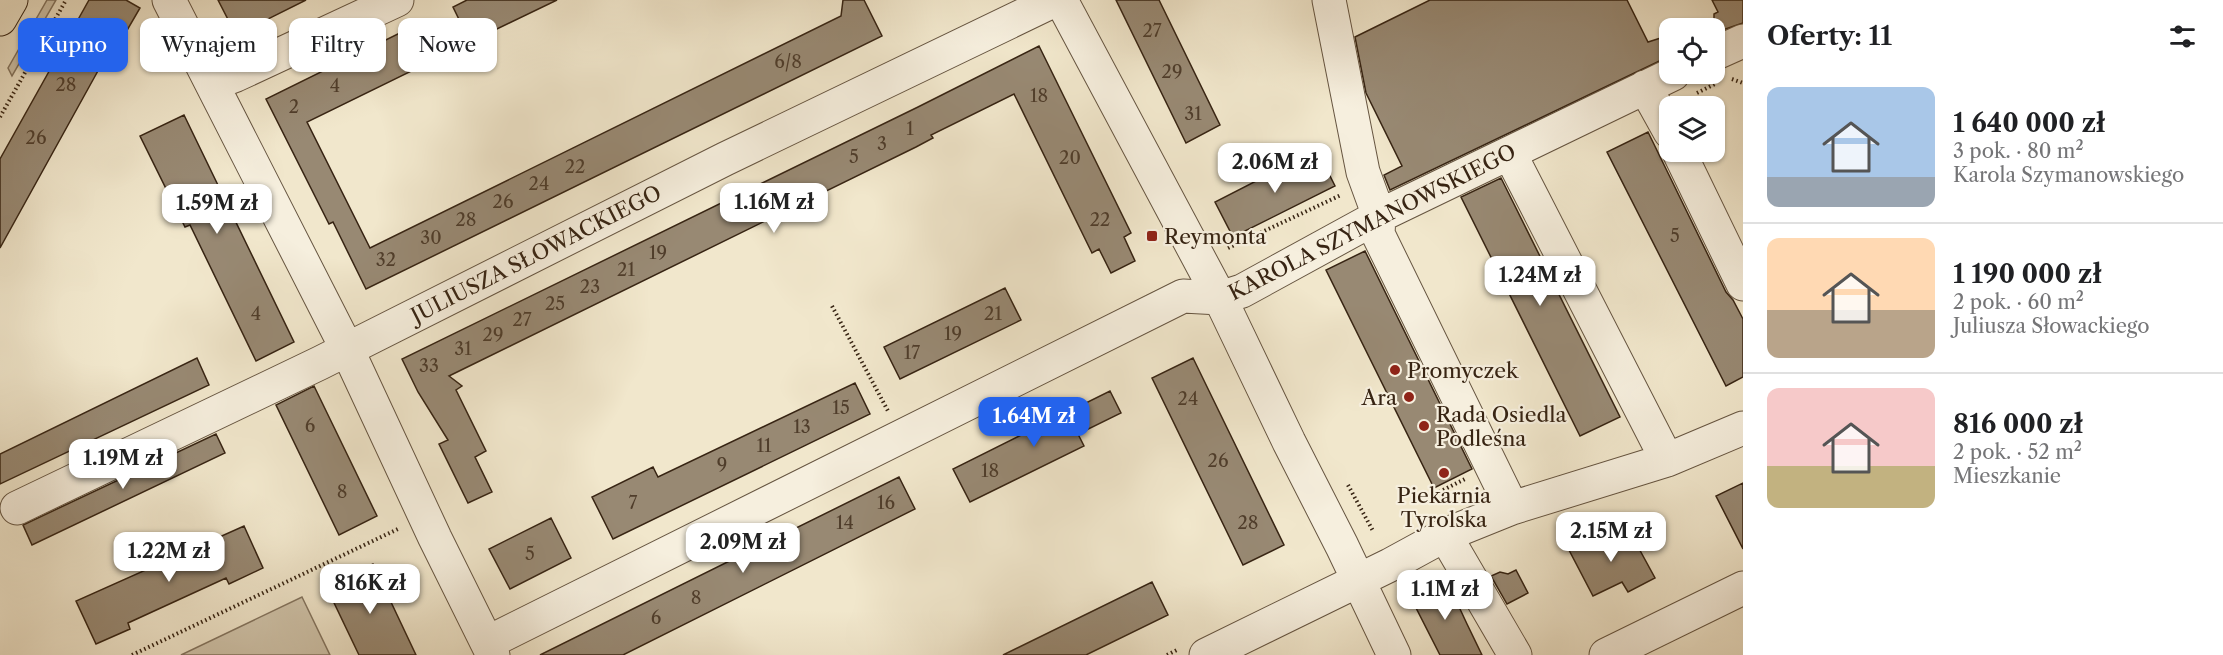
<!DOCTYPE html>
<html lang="pl">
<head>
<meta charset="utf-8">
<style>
  body { margin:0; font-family:"Libre Caslon Text",serif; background:#f6f6f6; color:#202124; height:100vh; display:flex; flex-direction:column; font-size:22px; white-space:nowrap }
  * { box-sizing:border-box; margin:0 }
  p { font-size:20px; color:#757577 }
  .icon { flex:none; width:33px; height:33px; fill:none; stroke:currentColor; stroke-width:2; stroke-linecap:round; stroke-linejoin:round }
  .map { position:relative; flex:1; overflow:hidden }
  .drawer { display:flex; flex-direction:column; background:#fff; width:480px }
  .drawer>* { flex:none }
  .guide { position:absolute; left:18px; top:18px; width:570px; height:54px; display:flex; gap:12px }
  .controls { position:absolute; left:1659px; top:18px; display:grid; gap:12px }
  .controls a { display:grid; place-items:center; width:66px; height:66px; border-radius:12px; background:#fff; box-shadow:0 2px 4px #0004; font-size:30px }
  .price { position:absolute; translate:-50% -51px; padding:0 14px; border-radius:12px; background:#fff; color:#222; font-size:20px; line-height:39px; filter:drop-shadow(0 2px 3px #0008) }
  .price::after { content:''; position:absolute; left:50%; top:36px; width:18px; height:14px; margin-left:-9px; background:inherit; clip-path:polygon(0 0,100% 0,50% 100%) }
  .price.on { background:#2563eb; color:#fff }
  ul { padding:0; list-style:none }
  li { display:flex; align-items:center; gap:18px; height:150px; padding:0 24px }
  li+li { border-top:2px solid #e0e0e0 }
  li span { display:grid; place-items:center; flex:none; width:168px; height:120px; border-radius:12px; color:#555 }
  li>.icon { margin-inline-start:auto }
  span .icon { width:72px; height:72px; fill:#fffc; stroke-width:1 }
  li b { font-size:26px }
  h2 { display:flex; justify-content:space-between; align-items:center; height:72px; padding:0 24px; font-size:26px }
  .chip { padding:0 21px; border-radius:12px; background:#fff; box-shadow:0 2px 4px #0004; font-size:21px; line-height:54px }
  .chip.on { background:#2563eb; color:#fff }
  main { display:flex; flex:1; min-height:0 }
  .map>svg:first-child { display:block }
  .green { fill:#d1c6ad; stroke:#847560; stroke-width:1.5 }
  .building { fill:#988973; stroke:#372413; stroke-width:1.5 }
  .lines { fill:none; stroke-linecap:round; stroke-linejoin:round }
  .minor-casing { stroke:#665541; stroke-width:35 }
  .major-casing { stroke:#372413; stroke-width:35 }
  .path { stroke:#372413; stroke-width:4; stroke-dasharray:1.5 3; stroke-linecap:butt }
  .minor { stroke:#f6efde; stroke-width:33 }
  .major { stroke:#f1e7cc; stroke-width:33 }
  .poi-dot { fill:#8f2418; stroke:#f6efde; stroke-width:2 }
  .labels { text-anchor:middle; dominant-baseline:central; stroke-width:4.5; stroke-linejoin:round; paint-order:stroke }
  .number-label { font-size:18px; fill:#4f3d2b }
  .street-label { font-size:21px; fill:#372413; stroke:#f6efde }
  .poi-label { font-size:21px; fill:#372413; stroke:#f6efde; text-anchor:start }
</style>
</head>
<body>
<main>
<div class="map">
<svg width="1743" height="655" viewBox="0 0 1743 655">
  <rect width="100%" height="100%" fill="#f1e7cc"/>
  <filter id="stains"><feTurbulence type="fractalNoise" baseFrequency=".00333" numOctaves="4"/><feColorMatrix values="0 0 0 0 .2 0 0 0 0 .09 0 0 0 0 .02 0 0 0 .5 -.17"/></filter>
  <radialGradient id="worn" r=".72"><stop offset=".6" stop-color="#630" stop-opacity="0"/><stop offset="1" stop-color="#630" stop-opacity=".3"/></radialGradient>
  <path class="green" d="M47,0h9l-44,76 -4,-8z
    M302,597l28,58h-149z"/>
  <path class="building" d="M89,0h37l14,8 -36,62 -5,-1 -99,179v-89z
    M218,0h88l-70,35z
    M467,0h90l-87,42 -17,-35z
    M843,0h21l18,36 -516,253 -33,-67 -4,2 -63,-125 150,-74 18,35 -127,62 63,126 471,-232z
    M1116,0h43l61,125 -34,18z
    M1430,0h197l21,42 22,-7v21l-280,134 -6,-15 18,-9 -36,-73 -11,-56z
    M1712,0h31v23l-29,10v-19l4,-2z
    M1039,46l92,187 -7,4 11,24 -24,12 -12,-24 -7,4 -78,-159 -83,41 2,3 -17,9 -467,229 13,10 -6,4 30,61 -11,6 17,35 -24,11 -29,-59 9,-4 -30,-48 -16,-33 516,-252z
    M184,115l110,227 -38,19 -66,-136 -5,2 -45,-91z
    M1648,132l78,160 7,8 10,19v58l-17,9 -119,-234z
    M1317,150l18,36 -102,51 -18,-35z
    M1501,178l119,239 -40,19 -119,-239z
    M1365,251l107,218 -38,19 -108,-218z
    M1005,288l16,32 -121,59 -16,-32z
    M197,358l12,27 -209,99v-30z
    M1193,358l91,187 -41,20 -91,-187z
    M855,383l15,31 -257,125 -21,-42 61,-30 5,10z
    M314,386l63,130 -38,19 -63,-130z
    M1110,391l11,22 -43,21 6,12 -114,56 -17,-33z
    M216,434l9,19 -193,92 -9,-20z
    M899,477l16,32 -292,146h-83z
    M1743,483v66l-27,-53z
    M551,518l20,40 -61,31 -21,-40z
    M244,526l19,42 -34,16 -3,-6 -98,45 2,6 -34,15 -20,-43z
    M1616,526l12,24 9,-5 18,33 -27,14 -6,-10 -29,14 -24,-46z
    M373,564l43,91h-57l-33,-69z
    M1516,570l12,23 -21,11 -16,-28 9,-4 8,2z
    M1446,579l21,45 15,31h-42l-30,-59z
    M1152,582l16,33 -82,40h-83z"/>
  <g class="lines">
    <g class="minor-casing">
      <path id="minor" d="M169,0l178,349 88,189 58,117
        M1061,0l159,298 69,144 53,104 52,109
        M1329,0l34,172 16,44 -1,18 134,274
        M1714,54l29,-13
        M212,84l24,-9 161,-75
        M1645,87l25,45
        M1679,152l64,132
        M1510,154l157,306
        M17,508l303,-145 405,-204 330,-159
        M1445,535l70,120
        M487,643l696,-347 37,2 22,-7 137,-75 294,-142
        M1206,655l184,-90 55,-30 67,-27 155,-48 76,-32
        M1606,655l137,-67"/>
    </g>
    <g class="major-casing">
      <path id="major" d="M0,19l11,-19"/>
    </g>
    <path class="path" d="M1732,79l11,4
      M1697,93l18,-9
      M0,117l66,-117
      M1228,248l113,-53
      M832,306l56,105
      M1348,485l25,46
      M1427,498l38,-19
      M132,655l266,-126
      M1167,655l10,-5"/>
    <use href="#minor" class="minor"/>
    <use href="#major" class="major"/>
  </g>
  <g class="poi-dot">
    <rect x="1146" y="230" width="12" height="12" rx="3"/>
    <circle cx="1395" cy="370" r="6"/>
    <circle cx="1409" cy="397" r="6"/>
    <circle cx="1424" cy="426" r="6"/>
    <circle cx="1444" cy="473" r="6"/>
  </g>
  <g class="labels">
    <g class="number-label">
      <text x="1152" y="31">27</text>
      <text x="788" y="62">6/8</text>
      <text x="1172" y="72">29</text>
      <text x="66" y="85">28</text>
      <text x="335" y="86">4</text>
      <text x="1039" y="96">18</text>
      <text x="294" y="107">2</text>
      <text x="1193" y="114">31</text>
      <text x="910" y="129">1</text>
      <text x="36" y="138">26</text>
      <text x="882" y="144">3</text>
      <text x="854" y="157">5</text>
      <text x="1070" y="158">20</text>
      <text x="575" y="167">22</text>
      <text x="539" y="184">24</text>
      <text x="503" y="202">26</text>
      <text x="466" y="220">28</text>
      <text x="1100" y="220">22</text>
      <text x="1675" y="236">5</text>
      <text x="431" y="238">30</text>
      <text x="658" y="253">19</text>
      <text x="386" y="260">32</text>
      <text x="626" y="270">21</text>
      <text x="590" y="287">23</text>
      <text x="555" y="304">25</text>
      <text x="256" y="314">4</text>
      <text x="993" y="314">21</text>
      <text x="522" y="320">27</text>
      <text x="953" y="334">19</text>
      <text x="493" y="335">29</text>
      <text x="463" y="349">31</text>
      <text x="912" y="353">17</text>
      <text x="429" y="366">33</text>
      <text x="1188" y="399">24</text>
      <text x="841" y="408">15</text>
      <text x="310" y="426">6</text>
      <text x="802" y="427">13</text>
      <text x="764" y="446">11</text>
      <text x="1218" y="461">26</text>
      <text x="722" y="465">9</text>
      <text x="990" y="471">18</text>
      <text x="342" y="492">8</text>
      <text x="633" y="503">7</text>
      <text x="886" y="503">16</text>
      <text x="845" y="523">14</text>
      <text x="1248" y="523">28</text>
      <text x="530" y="554">5</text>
      <text x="696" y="598">8</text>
      <text x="656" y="618">6</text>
    </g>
    <g class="street-label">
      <text transform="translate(1372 222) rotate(-27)">KAROLA SZYMANOWSKIEGO</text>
      <text transform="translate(536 254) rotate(-27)">JULIUSZA SŁOWACKIEGO</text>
    </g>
    <g class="poi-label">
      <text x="1164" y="236">Reymonta</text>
      <text x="1407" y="370">Promyczek</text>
      <text x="1397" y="397" text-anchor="end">Ara</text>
      <text x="1436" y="414">Rada Osiedla<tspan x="1436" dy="24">Podleśna</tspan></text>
      <text x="1444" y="495" text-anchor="middle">Piekarnia<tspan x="1444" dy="24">Tyrolska</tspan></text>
    </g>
  </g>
  <rect width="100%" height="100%" filter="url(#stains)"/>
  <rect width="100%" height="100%" fill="url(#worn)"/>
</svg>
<div class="controls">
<a><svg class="icon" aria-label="locate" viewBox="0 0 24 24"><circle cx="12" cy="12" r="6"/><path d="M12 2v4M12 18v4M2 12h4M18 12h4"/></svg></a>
<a><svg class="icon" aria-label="layers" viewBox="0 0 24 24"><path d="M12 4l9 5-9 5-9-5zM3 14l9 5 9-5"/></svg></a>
</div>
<b class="price" style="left:1275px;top:194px">2.06M zł</b>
<b class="price" style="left:774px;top:234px">1.16M zł</b>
<b class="price" style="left:217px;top:235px">1.59M zł</b>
<b class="price" style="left:1540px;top:307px">1.24M zł</b>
<b class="price on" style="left:1034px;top:448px">1.64M zł</b>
<b class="price" style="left:123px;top:490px">1.19M zł</b>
<b class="price" style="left:1611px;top:563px">2.15M zł</b>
<b class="price" style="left:743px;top:574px">2.09M zł</b>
<b class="price" style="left:169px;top:583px">1.22M zł</b>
<b class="price" style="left:370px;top:615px">816K zł</b>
<b class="price" style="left:1445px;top:621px">1.1M zł</b>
<div class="guide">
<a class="chip on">Kupno</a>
<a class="chip">Wynajem</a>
<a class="chip">Filtry</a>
<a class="chip">Nowe</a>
</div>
</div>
<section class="drawer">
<h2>Oferty: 11<svg class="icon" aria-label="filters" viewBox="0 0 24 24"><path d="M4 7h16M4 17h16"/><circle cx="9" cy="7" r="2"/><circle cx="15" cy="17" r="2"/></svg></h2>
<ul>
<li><span style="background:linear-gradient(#a9c7e8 75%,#9aa5b1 0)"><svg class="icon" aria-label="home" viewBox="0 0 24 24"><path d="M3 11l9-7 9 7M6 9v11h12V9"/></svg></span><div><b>1 640 000 zł</b><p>3 pok. · 80 m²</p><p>Karola Szymanowskiego</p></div></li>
<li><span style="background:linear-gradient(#ffd9b3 60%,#b9a48a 0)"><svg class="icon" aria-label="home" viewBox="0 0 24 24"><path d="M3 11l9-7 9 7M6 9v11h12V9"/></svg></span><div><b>1 190 000 zł</b><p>2 pok. · 60 m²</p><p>Juliusza Słowackiego</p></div></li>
<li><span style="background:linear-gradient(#f6c9c9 65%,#c2b280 0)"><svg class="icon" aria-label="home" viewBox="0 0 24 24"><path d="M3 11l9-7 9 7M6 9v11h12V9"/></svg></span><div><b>816 000 zł</b><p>2 pok. · 52 m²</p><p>Mieszkanie</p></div></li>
</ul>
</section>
</main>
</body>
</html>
